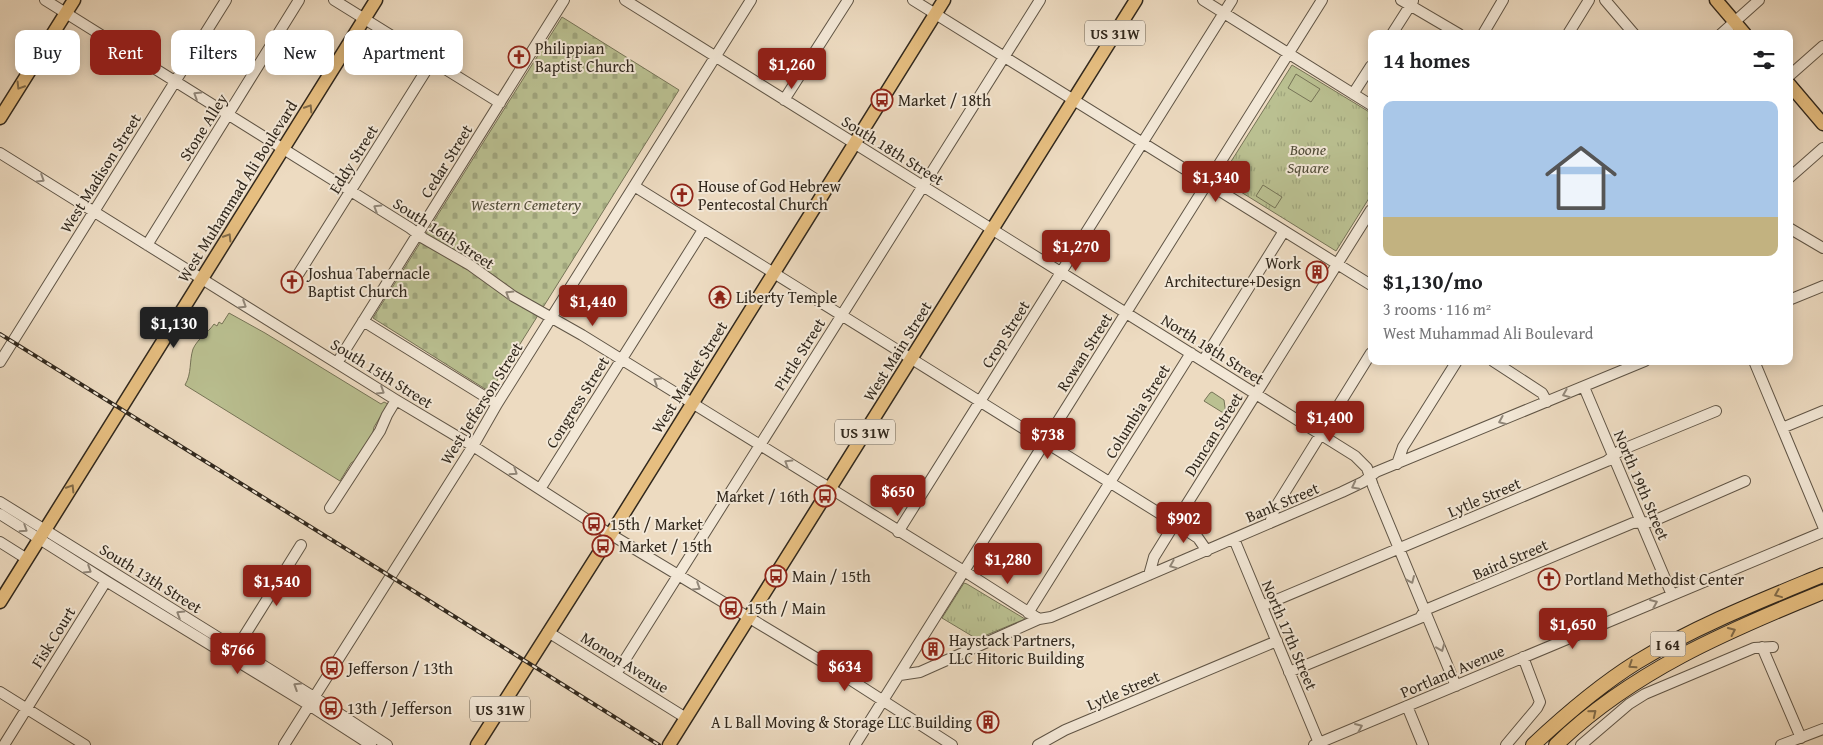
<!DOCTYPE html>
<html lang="en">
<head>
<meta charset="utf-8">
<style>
  body { margin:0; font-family:"Gentium Book Plus",serif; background:#f6f6f6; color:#202124; height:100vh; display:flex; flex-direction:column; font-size:19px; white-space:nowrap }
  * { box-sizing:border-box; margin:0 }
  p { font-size:16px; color:#757577 }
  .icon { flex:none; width:28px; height:28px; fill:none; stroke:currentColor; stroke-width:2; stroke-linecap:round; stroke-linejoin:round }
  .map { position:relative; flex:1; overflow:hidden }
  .details { position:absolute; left:1368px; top:30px; width:425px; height:335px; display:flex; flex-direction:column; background:#fff; border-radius:10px; box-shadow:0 2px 12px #0003 }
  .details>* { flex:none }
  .guide { position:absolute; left:15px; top:30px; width:475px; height:45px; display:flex; gap:10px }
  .price { position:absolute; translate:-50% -42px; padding:0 11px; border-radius:5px; background:#8f2418; color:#fff; font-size:16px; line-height:32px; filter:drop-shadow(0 1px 2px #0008) }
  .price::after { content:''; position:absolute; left:50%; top:30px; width:15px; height:11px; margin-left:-8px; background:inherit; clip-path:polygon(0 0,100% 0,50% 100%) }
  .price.current { background:#222; color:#fff }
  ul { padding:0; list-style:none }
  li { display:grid; align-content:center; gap:10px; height:265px; padding:0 15px }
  li span { display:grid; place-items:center; height:155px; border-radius:10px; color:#555 }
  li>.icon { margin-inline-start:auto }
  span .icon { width:90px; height:90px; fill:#fffc; stroke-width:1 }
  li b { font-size:21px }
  h2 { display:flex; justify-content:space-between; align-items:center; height:60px; padding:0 15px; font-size:21px }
  .tag { padding:0 18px; border-radius:10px; background:#fff; box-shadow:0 2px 12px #0003; font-size:18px; line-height:45px }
  .tag.current { background:#8f2418; color:#fff }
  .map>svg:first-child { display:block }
  .grass { fill:url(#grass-tufts); stroke:#767457 }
  .cemetery { fill:url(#cemetery-stones); stroke:#767457 }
  .pitch { fill:#bac091; stroke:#767457 }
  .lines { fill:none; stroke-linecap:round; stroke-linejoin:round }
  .minor-casing { stroke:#605546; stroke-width:12 }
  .major-casing { stroke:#31281d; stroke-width:15 }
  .highway-casing { stroke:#31281d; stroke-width:16 }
  .minor { stroke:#f3e8d7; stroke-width:10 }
  .major { stroke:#e6be80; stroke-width:12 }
  .highway { stroke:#e6be80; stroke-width:14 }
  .rail-casing { stroke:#31281d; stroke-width:4 }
  .rail { stroke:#f3e8d7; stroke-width:2; stroke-dasharray:5.5; stroke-linecap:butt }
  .oneway { stroke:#826c4a }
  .oneway2 { stroke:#92887a }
  .labels { text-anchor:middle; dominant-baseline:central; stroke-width:4; stroke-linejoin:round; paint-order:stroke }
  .shield { fill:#f3e8d7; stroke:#6b6255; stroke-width:1 }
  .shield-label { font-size:15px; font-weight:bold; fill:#31281d }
  .poi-label { font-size:16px; fill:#31281d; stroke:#f3e8d7; text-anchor:start }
  .street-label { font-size:16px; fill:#31281d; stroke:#f3e8d7 }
  .park-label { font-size:16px; font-style:italic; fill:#534e3a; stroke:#f3e8d7 }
</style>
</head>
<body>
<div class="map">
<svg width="1823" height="745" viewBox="0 0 1823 745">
  <defs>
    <pattern id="grass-tufts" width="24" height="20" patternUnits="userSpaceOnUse" patternTransform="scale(1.25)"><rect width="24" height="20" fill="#bac091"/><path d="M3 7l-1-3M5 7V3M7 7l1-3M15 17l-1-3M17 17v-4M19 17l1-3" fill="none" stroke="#a0a57d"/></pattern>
    <pattern id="cemetery-stones" width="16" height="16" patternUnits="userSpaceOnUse" patternTransform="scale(1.25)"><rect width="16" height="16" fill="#bac091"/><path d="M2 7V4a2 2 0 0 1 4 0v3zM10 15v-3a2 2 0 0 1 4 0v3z" fill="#a0a57d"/></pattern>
  </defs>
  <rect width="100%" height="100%" fill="#eddbc1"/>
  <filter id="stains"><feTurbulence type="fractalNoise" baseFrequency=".004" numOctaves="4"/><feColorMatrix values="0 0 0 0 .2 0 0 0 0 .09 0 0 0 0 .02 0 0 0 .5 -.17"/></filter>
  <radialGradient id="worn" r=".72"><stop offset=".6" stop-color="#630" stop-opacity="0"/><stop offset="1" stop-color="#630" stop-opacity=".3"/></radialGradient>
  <path class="grass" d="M1292,65l79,48v82l-35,56 -116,-72z
    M1212,392l12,8 3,22 -1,3 -5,-3 4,-8 -21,-13 6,-8z
    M964,583l3,1 58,35 -48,20 -35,-21z"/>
  <path class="cemetery" d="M562,17l117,73 -189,302 -117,-74z"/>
  <path class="pitch" d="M1296,74l24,15 -9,13 -23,-14z
    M1263,185l19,12 -7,11 -19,-12z
    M229,313l36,20 116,71 3,-2 4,2 -14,23 -2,10 -13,21 -8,5 -11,18 -155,-96c7,-12 4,-23 8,-36 5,-11 15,-16 21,-25l3,2 2,-4 3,2z"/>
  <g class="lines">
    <g class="minor-casing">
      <path id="minor" d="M45,0l365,228 13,10 47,27 43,31 69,39 382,236 75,48
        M334,0l166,103
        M625,0l730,456 12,12 6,18 83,200
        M913,0l458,285
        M1203,0l168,105
        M1401,0l58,34
        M1605,0l29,34
        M1392,34l21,-33
        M1483,34l20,-34
        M1568,34l21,-34
        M1721,34l38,-34
        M1789,76l34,-30
        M1353,94l18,-28
        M784,100l64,-100
        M0,153l396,247 77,46 127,82 226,136 126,81
        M1789,178l34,-30
        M634,186l541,337 23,15 9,13
        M1789,228l34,20
        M147,245l152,-245
        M299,273l133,-212
        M1789,300l34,-14
        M363,321l134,83
        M1203,361l81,-130
        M1493,361l49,32 5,9
        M1754,361l69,165
        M0,362l226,-362
        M337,363l227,-363
        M1584,387l88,208
        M1782,428l41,-17
        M1397,464l6,-17 54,-86
        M540,489l163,-259
        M0,502l314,195 73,48
        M330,508l50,-77 7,-16 9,-15
        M0,514l106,67 203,124 62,40
        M1270,523l5,-15 96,-155
        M898,532l334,-532
        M1234,539l85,204
        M0,542l27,17
        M1149,575l5,-18 21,-34 196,-313
        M1262,606l345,-145 14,-11 95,-39
        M1028,613l163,-260
        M548,632l138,86
        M1762,647l39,91
        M233,654l68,-109
        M1289,672l131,-54 5,-8 208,-87 18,-1 94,-41
        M616,674l424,-674
        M900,675l20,-3 119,-53 12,-2 291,-125 21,-10 13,-10 269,-111
        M0,692l85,53
        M1407,706l16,39
        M4,745l102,-164
        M284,745l189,-299 24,-42 254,-404
        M855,745l467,-745
        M1038,745l27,-15 212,-89
        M1314,745l509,-213
        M1506,745l31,-37 3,-6 -17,-45
        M1581,745l48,-41 16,-10 109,-46 19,-1
        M1781,745l42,-16"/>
    </g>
    <g class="major-casing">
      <path id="major" d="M1716,0l29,34
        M1789,84l34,40
        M0,118l74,-118
        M0,602l376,-602
        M477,745l134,-211 333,-534
        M669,745l467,-745"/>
    </g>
    <g class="highway-casing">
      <path id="highway" d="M1533,745c32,-30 67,-60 104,-83 59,-36 123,-61 186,-87
        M1556,745c75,-73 171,-114 267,-153"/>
    </g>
    <use href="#minor" class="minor"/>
    <use href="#major" class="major"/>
    <use href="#highway" class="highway"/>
    <g class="rail-casing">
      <path id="rail" d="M0,334l377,234 282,177"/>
    </g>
    <use href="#rail" class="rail"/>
  </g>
  <defs><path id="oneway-chevron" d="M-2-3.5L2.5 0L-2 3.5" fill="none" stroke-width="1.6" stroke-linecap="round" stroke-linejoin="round" transform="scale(1.25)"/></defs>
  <g class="oneway">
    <use href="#oneway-chevron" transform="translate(20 86) rotate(122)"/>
    <use href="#oneway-chevron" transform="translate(309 108) rotate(-58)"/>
    <use href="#oneway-chevron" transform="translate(228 237) rotate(-58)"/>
    <use href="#oneway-chevron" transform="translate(71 488) rotate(-58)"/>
    <use href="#oneway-chevron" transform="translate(1778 594) rotate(158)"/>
    <use href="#oneway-chevron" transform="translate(1732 631) rotate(-25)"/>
    <use href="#oneway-chevron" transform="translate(1632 665) rotate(147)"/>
    <use href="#oneway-chevron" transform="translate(1593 713) rotate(-39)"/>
  </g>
  <g class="oneway2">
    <use href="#oneway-chevron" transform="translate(197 95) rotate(-148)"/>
    <use href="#oneway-chevron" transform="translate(41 179) rotate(32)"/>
    <use href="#oneway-chevron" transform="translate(377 208) rotate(-148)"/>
    <use href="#oneway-chevron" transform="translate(509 294) rotate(-148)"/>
    <use href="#oneway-chevron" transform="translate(243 305) rotate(32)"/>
    <use href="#oneway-chevron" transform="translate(657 381) rotate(-148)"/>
    <use href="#oneway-chevron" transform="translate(381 391) rotate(32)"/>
    <use href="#oneway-chevron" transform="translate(1566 394) rotate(158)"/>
    <use href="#oneway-chevron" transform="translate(1502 421) rotate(157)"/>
    <use href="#oneway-chevron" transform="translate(788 463) rotate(-148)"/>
    <use href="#oneway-chevron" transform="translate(514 472) rotate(33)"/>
    <use href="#oneway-chevron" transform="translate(1355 486) rotate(153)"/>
    <use href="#oneway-chevron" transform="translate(24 529) rotate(33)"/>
    <use href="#oneway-chevron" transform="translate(1173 565) rotate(158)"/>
    <use href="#oneway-chevron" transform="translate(88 570) rotate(32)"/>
    <use href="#oneway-chevron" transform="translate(1411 580) rotate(66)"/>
    <use href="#oneway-chevron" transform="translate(697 587) rotate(32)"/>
    <use href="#oneway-chevron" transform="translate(1654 603) rotate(-23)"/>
    <use href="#oneway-chevron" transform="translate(180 614) rotate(-148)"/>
    <use href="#oneway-chevron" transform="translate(1441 648) rotate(68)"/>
    <use href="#oneway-chevron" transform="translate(297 686) rotate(-148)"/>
    <use href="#oneway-chevron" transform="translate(1359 727) rotate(-23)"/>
  </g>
  <defs>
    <g id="church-ring" transform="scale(1.125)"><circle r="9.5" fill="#f3e8d7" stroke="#8f2418" stroke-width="1.5"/><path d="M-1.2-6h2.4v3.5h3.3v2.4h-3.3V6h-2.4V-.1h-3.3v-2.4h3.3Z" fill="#8f2418"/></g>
    <g id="bus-ring" transform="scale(1.125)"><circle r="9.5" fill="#f3e8d7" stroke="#8f2418" stroke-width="1.5"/><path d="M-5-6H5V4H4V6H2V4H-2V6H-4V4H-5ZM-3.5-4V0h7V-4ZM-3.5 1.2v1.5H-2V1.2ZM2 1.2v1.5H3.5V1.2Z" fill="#8f2418"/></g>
    <g id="building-ring" transform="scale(1.125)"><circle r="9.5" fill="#f3e8d7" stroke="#8f2418" stroke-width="1.5"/><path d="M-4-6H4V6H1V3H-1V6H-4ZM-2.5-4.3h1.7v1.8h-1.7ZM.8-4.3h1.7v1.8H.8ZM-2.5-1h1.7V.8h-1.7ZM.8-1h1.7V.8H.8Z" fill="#8f2418"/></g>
    <g id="temple-ring" transform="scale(1.125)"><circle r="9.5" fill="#f3e8d7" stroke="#8f2418" stroke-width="1.5"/><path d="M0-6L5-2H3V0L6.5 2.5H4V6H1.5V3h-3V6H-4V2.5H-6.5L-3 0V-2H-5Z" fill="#8f2418"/></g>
  </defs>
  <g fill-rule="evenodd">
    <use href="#church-ring" x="519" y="57"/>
    <use href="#bus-ring" x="882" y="100"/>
    <use href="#church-ring" x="682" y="195"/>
    <use href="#building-ring" x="1317" y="272"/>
    <use href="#church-ring" x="292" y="282"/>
    <use href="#temple-ring" x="720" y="297"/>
    <use href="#bus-ring" x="825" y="496"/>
    <use href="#bus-ring" x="594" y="524"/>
    <use href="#bus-ring" x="603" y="546"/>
    <use href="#bus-ring" x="776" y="576"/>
    <use href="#church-ring" x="1549" y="579"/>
    <use href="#bus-ring" x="731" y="608"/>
    <use href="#building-ring" x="933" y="649"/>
    <use href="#bus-ring" x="332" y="668"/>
    <use href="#bus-ring" x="331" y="708"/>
    <use href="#building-ring" x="988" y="722"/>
  </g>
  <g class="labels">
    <g class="shield">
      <rect x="1085" y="20.5" width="60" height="25" rx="4"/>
      <rect x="835" y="419.5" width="60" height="25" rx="4"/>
      <rect x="1650.5" y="631.5" width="35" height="25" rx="4"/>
      <rect x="470" y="696.5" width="60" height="25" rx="4"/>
    </g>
    <g class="shield-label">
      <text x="1115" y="33">US 31W</text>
      <text x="865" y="432">US 31W</text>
      <text x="1668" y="644">I 64</text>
      <text x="500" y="709">US 31W</text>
    </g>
    <g class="poi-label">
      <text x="535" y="48">Philippian<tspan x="535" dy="18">Baptist Church</tspan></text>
      <text x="898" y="100">Market / 18th</text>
      <text x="698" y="186">House of God Hebrew<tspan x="698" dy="18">Pentecostal Church</tspan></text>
      <text x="1301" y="263" text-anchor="end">Work<tspan x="1301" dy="18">Architecture+Design</tspan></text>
      <text x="308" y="273">Joshua Tabernacle<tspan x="308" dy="18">Baptist Church</tspan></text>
      <text x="736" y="297">Liberty Temple</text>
      <text x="809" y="496" text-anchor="end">Market / 16th</text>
      <text x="610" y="524">15th / Market</text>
      <text x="619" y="546">Market / 15th</text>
      <text x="792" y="576">Main / 15th</text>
      <text x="1565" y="579">Portland Methodist Center</text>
      <text x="747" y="608">15th / Main</text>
      <text x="949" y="640">Haystack Partners,<tspan x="949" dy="18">LLC Hitoric Building</tspan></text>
      <text x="348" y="668">Jefferson / 13th</text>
      <text x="347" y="708">13th / Jefferson</text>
      <text x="972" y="722" text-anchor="end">A L Ball Moving &amp; Storage LLC Building</text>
    </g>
    <g class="street-label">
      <text transform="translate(203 127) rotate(-58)">Stone Alley</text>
      <text transform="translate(893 150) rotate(32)">South 18th Street</text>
      <text transform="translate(353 159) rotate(-58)">Eddy Street</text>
      <text transform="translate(446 161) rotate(-58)">Cedar Street</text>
      <text transform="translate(100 173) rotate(-58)">West Madison Street</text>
      <text transform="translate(237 191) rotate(-58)">West Muhammad Ali Boulevard</text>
      <text transform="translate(444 233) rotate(33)">South 16th Street</text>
      <text transform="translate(1005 334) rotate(-58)">Crop Street</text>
      <text transform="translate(1213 349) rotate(32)">North 18th Street</text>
      <text transform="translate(897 351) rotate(-58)">West Main Street</text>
      <text transform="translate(1084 352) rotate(-58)">Rowan Street</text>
      <text transform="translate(799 354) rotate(-58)">Pirtle Street</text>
      <text transform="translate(382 373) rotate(32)">South 15th Street</text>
      <text transform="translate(689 377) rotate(-58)">West Market Street</text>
      <text transform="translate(577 402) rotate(-58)">Congress Street</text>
      <text transform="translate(481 403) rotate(-58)">West Jefferson Street</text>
      <text transform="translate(1137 411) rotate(-58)">Columbia Street</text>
      <text transform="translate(1213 434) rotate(-58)">Duncan Street</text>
      <text transform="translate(1642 485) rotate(67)">North 19th Street</text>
      <text transform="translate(1484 497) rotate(-23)">Lytle Street</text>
      <text transform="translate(1282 502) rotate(-23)">Bank Street</text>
      <text transform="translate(1510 559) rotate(-23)">Baird Street</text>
      <text transform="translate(151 578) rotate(32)">South 13th Street</text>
      <text transform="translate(1290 635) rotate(67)">North 17th Street</text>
      <text transform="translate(53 637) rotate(-58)">Fisk Court</text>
      <text transform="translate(625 662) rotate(32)">Monon Avenue</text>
      <text transform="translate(1452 671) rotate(-23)">Portland Avenue</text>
      <text transform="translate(1123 690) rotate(-23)">Lytle Street</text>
    </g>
    <g class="park-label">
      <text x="1308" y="149">Boone<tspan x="1308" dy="18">Square</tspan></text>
      <text x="526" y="204">Western Cemetery</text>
    </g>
  </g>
  <rect width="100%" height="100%" filter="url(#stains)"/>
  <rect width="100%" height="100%" fill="url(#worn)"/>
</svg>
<b class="price" style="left:792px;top:90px">$1,260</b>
<b class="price" style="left:1216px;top:203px">$1,340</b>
<b class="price" style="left:1076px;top:272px">$1,270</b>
<b class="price" style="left:593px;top:327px">$1,440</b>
<b class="price current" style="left:174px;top:349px">$1,130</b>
<b class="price" style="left:1330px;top:443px">$1,400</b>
<b class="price" style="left:1048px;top:460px">$738</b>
<b class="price" style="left:898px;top:517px">$650</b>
<b class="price" style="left:1184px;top:544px">$902</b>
<b class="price" style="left:1008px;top:585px">$1,280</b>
<b class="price" style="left:277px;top:607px">$1,540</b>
<b class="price" style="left:1573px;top:650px">$1,650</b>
<b class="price" style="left:238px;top:675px">$766</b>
<b class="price" style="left:845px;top:692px">$634</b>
<div class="guide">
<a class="tag">Buy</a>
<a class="tag current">Rent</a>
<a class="tag">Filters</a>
<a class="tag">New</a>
<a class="tag">Apartment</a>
</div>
<section class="details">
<h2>14 homes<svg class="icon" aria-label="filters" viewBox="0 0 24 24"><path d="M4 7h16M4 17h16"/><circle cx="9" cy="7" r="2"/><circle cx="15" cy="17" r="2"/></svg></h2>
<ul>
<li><span style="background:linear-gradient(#a9c7e8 75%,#c2b280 0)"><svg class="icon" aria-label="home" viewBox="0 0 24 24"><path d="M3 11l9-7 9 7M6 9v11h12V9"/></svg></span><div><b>$1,130/mo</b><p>3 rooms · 116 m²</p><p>West Muhammad Ali Boulevard</p></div></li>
</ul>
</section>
</div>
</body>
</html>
